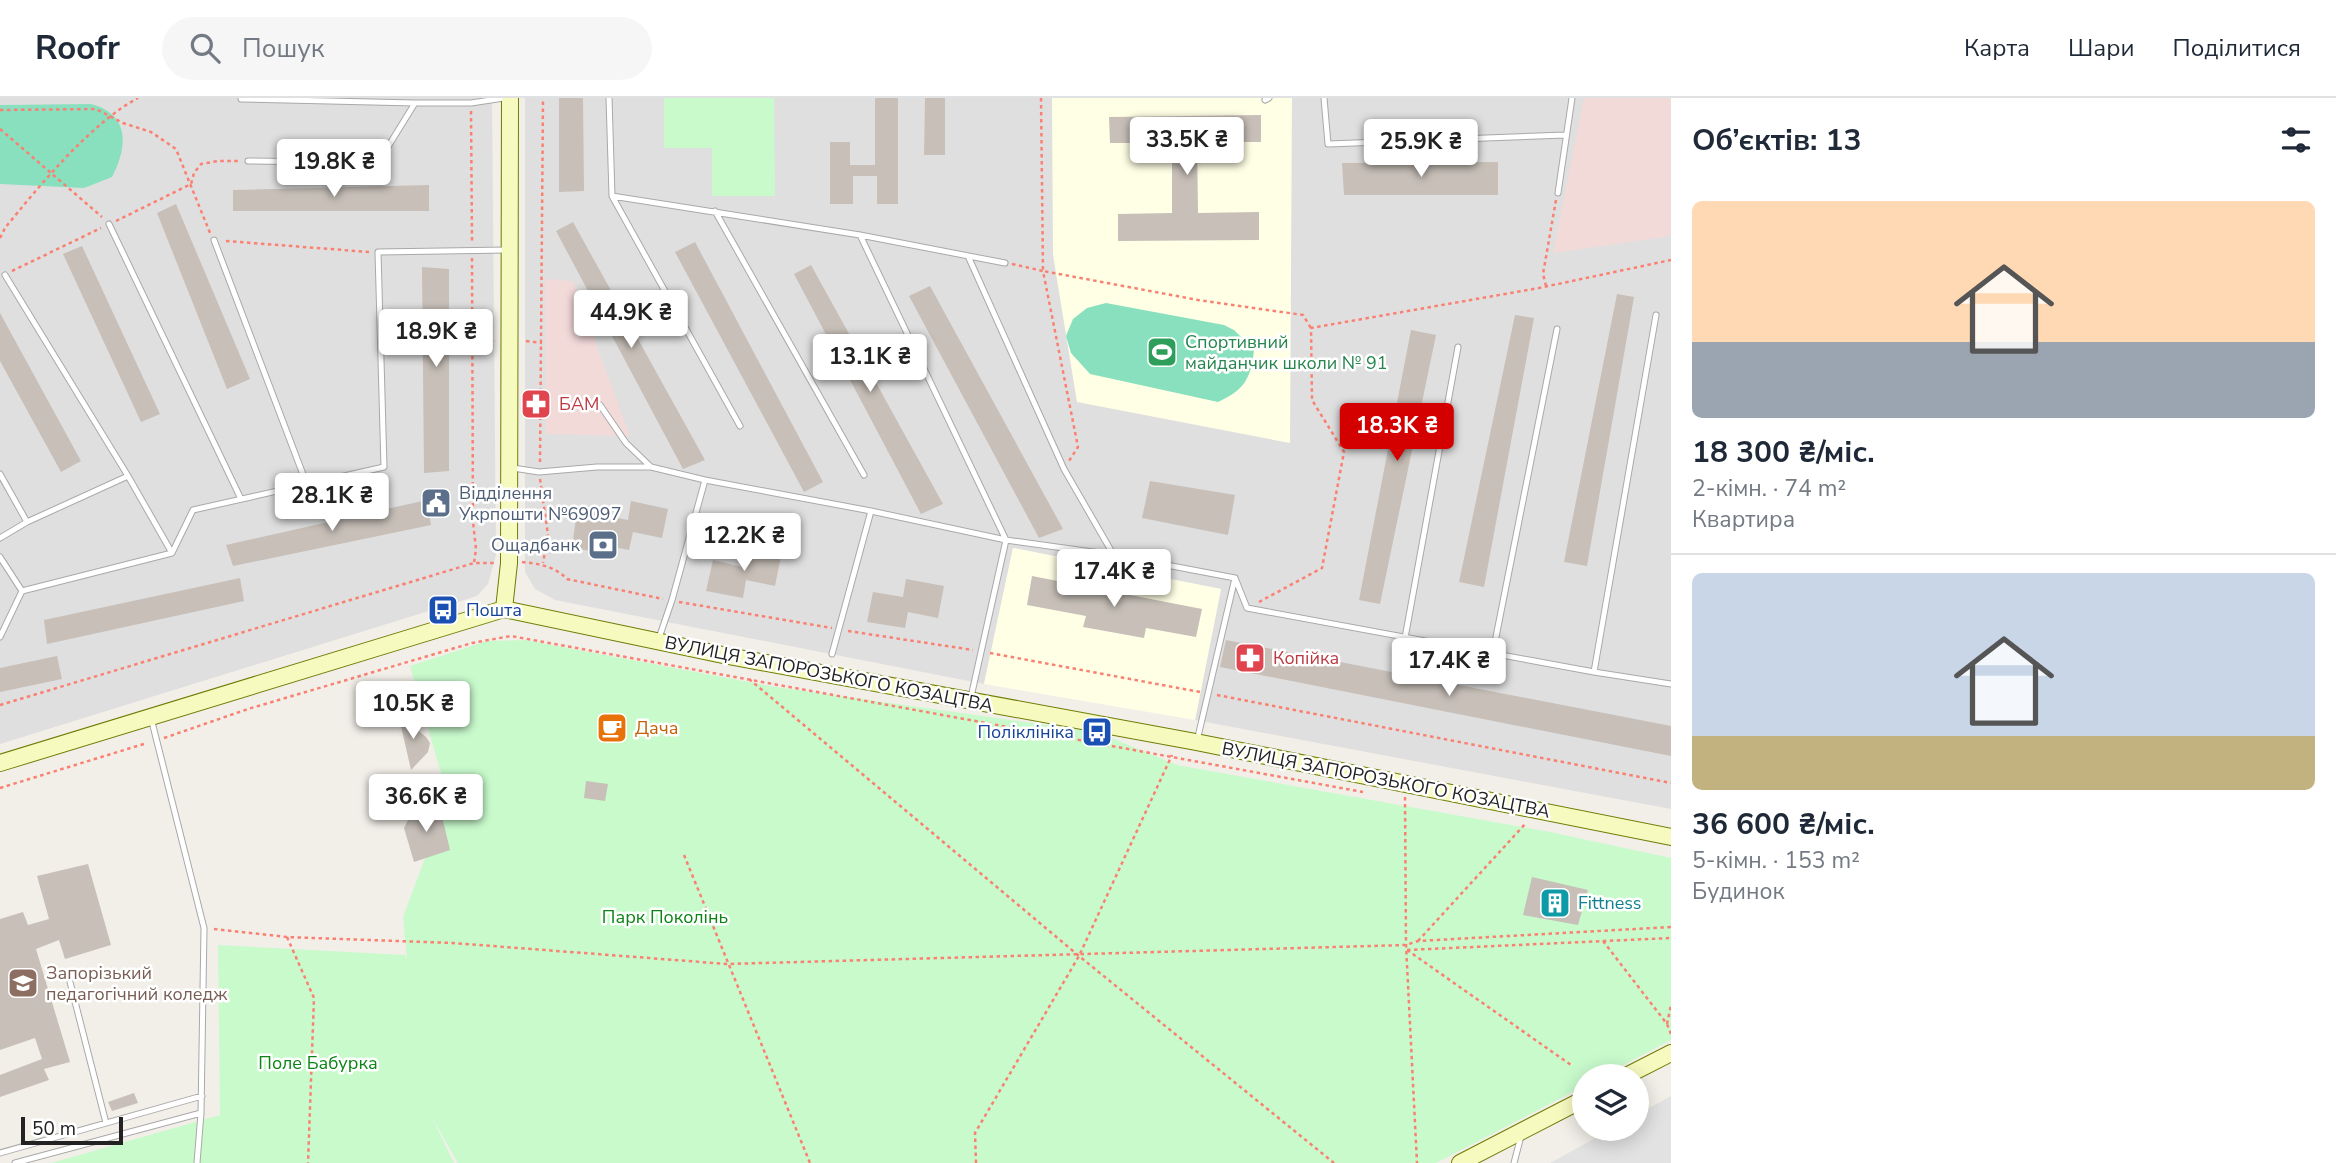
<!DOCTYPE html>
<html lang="uk">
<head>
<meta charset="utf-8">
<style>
  body { margin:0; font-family:"Nunito Sans",sans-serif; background:#f6f6f7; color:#1f2937; height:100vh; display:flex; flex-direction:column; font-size:26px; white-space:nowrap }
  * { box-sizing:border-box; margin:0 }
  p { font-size:23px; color:#747a83 }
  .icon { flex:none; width:38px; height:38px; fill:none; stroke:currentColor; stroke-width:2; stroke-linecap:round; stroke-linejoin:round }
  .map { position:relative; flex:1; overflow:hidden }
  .side { display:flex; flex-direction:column; background:#fff; width:665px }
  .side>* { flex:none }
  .tools { position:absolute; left:1572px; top:966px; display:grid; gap:14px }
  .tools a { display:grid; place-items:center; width:77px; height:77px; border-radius:50%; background:#fff; box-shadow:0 4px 18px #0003; font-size:35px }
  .scale { position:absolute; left:21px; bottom:18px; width:102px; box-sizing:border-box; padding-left:7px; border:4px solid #222; border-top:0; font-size:19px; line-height:24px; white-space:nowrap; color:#222; -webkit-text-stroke:5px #fff; paint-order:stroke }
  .price { position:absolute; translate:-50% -60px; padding:0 16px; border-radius:7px; background:#fff; color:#222; font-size:23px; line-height:46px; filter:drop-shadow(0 2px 4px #0008) }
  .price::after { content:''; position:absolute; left:50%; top:42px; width:21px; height:16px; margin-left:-10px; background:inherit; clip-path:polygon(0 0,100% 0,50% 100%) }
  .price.current { background:#d40000; color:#fff }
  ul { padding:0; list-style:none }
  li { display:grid; align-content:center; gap:14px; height:371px; padding:0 21px }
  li+li { border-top:2px solid #e0e1e3 }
  li span { display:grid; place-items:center; height:217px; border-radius:10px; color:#555 }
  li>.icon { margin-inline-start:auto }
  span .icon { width:126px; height:126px; fill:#fffc; stroke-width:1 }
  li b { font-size:30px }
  h2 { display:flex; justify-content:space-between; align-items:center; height:84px; padding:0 21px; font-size:30px }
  header { display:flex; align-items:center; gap:42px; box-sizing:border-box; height:98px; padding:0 35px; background:#fff; border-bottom:2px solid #e0e1e3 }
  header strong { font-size:33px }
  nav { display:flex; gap:38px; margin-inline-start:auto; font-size:24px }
  .search { width:490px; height:63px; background:#f6f6f7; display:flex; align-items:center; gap:18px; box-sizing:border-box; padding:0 24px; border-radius:38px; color:#747a83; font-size:26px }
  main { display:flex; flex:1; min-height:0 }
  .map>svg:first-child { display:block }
  .residential { fill:#e0dfdf }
  .commercial { fill:#f2dad9 }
  .education { fill:#ffffe5 }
  .park { fill:#c8facc }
  .pitch { fill:#88e0be }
  .parking { fill:#e2e2e2 }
  .building { fill:#c7bfb8 }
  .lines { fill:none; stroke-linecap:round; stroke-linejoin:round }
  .lane-casing { stroke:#a9a9a9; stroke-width:7 }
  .secondary-casing { stroke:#707d05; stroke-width:18 }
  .path { stroke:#fa8072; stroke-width:2.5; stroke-dasharray:3.5 3.5; stroke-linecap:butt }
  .lane { stroke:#fff; stroke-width:5 }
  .secondary { stroke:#f7fabf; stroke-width:16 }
  .labels { text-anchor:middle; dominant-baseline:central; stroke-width:5; stroke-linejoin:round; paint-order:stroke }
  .leisure-label { font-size:18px; fill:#27864d; stroke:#fff; text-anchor:start }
  .health-label { font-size:18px; fill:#be3a42; stroke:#fff; text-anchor:start }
  .service-label { font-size:18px; fill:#4e5e75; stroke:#fff; text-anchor:start }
  .transit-label { font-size:18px; fill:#164399; stroke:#fff; text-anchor:start }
  .street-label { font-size:18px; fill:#222; stroke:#fff }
  .food-label { font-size:18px; fill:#c56008; stroke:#fff; text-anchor:start }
  .culture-label { font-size:18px; fill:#0d838f; stroke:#fff; text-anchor:start }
  .park-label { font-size:18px; fill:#0c8416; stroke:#fff }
  .education-label { font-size:18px; fill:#785e54; stroke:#fff; text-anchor:start }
</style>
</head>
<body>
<header>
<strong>Roofr</strong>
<div class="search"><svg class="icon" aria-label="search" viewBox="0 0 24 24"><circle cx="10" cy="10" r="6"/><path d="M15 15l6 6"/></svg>Пошук</div>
<nav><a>Карта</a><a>Шари</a><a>Поділитися</a></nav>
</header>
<main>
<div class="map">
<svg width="1671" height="1065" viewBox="0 0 1671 1065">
  <rect width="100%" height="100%" fill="#f2efe9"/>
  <path class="residential" d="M0,0h492l4,457 -8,29 -11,12 -477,148z
    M525,0h1146v711l-476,-89 26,-131 -208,-41 -29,136 -429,-84 -20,-11 -10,-17z"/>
  <path class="commercial" d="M1584,0h87v138l-118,17z
    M545,181l28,2 57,155 -84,-2z"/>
  <path class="education" d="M1052,0h240l-2,345 -213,-41 -24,-147z
    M1013,450l208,41 -26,131 -211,-36z"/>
  <path class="park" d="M664,0h110l1,98h-63v-48h-48z
    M525,542l251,47 321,45 80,33 373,67 121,26v182l-69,36h-18v10l-148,77h-978l-28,-49 24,49h-403l169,-48 -2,-170 187,10 2,4 -4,-42 45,-120 -38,-131 77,-25z"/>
  <path class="pitch" d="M91,6c39,10 37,42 21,73l-28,11 -84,-4v-79z
    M1106,205l118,22 10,5 20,20c-3,29 -10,40 -36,52l-128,-28 -19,-21 -5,-17 7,-17 14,-11z"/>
  <path class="parking" d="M1671,998v67h-121l62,-34h24v-14z"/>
  <path class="building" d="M559,0h24l1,93 -25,1z
    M875,0h23v106h-21v-28h-24v28h-23v-62h20v23h25z
    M925,0h20v57h-21z
    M1261,17v27h-64l1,71 61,-1v28l-141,1v-27l54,-1v-70h-62l-1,-26z
    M1498,64v33h-154l-2,-32z
    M429,87v26h-196v-21z
    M176,106l74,175 -23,10 -70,-176z
    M573,124l132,238 -22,9 -127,-238z
    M695,144l128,240 -19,10 -129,-240z
    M82,148l78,168 -19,8 -78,-168z
    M811,167l132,239 -22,10 -127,-240z
    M422,169l27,2v202l-25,2z
    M930,188l133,243 -24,9 -130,-242z
    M1617,196l17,3 -47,269 -23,-4z
    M0,215l81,148 -20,11 -61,-111z
    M1515,217l19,3 -50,269 -25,-5z
    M1411,232l25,5 -56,269 -21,-4z
    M1150,383l85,14 -7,40 -86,-17z
    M427,402l4,25 -198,41 -7,-21z
    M631,403l37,8 -6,29 -29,-6 -4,18 -37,-7 -1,8 -19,-3 5,-38 51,10z
    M745,450l36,8 -6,30 -29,-6 -3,18 -37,-7 7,-31 29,7z
    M1032,478l170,33 -6,28 -50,-9 -2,10 -61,-11 3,-11 -59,-11z
    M240,480l4,23 -197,43 -3,-24z
    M906,481l38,7 -6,32 -30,-6 -3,16 -38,-6 6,-30 30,5z
    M1226,542l445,86v30l-451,-89z
    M57,558l5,23 -62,13v-24z
    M396,606l16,21 14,12 4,6 -2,9 -17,18z
    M615,622l12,3 -2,14 -12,-2z
    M586,683l22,3 -3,17 -21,-3z
    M430,711l11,3 9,38 -36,12 -10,-34 4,-8 10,-10z
    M88,766l23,81 -46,14 -6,-19 -23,9 34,113 -26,7 5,11 -49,17v-22l42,-16 -7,-21 -35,12v-131l23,-7 5,13 21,-6 -12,-43z
    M1532,779l56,13 -10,35 -55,-10z
    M134,995l4,10 -26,8 -4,-9z"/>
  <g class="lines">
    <g class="lane-casing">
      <path id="lane" d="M609,0l3,98 128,230
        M1324,0l4,46 237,-9
        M241,1l174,4
        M1265,2l4,-2
        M248,63l130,2 37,-60h56l33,-5
        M1558,95l14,-95
        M612,98l248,39 145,28
        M715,113l149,264
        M109,126l132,275
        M860,137l146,305 108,15 121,23
        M214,142l93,245
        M968,158l96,213 49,85
        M5,177l123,201 44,77
        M600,307l26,38 25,24
        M513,370l26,4 58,-5h54l54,13 166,31 135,29 -35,157
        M0,376l27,48 -27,16
        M27,424l101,-46
        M0,459l22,34
        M0,539l22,-46 150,-38 21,-43 191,-43 -6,-215 129,-2
        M659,540l13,-38 33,-120
        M1405,540l53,-291
        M1493,554l64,-323
        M832,556l39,-143
        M1594,574l62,-357
        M151,620l53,210 -3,185 -4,50
        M1197,643l38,-163 12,30 347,64 77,12
        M70,884l36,141
        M0,1055l202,-57
        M15,1065l186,-50
        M1514,1065l7,-27"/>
    </g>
    <g class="secondary-casing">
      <path id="secondary" d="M504,511l5,-46 1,-465
        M0,665l504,-154 219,46 473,87 475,95
        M1626,978l45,-23
        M1460,1065l124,-64"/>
    </g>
    <path class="path" d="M1041,0l2,173 155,29 105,15 8,13
      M0,12l96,-1 27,14 28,9 25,17 34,84
      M471,13l1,130
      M0,31l102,88
      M116,123l75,-37 3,-11 7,-9 17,-3h20
      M0,140l5,-10c34,-42 86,-105 133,-130
      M226,143l143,11
      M472,160l1,264 3,27 -2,14
      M1012,166l31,7 35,176 -9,14
      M12,173l89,-43
      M1546,188l-3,-12 13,-74
      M526,243l16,2
      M474,246l21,-3
      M540,364l3,-364
      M540,381l8,56 -5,28
      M522,464c18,2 32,4 45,17l96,20
      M679,504l153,26
      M1259,504l63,-34 22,-116 -32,-52 -1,-72 228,-40 132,-28
      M848,533l125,19
      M990,555l210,39
      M749,581l330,277 255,207
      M1217,597l454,88
      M0,607l474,-142h20
      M164,640l84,-29 224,-66 39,-7 852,156
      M0,690l147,-45
      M1405,699l1,148 11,218
      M684,757l126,308
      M214,831l73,8 166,6 274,21 679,-19 12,-4 253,-14
      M287,839l27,61 -6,165
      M1418,843l108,-118
      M1603,843l64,83 4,10
      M1407,852l264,-12
      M1407,852l164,115
      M1667,926l4,-19
      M976,1065l-1,-30 104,-177 93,-201"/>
    <use href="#lane" class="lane"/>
    <use href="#secondary" class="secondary"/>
  </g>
  <defs>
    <g id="stadium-square" transform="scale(1.575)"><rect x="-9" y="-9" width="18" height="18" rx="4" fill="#2e9e5b" stroke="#fff"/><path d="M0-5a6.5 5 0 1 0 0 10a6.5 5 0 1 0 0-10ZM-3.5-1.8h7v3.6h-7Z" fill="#fff"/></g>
    <g id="pharmacy-square" transform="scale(1.575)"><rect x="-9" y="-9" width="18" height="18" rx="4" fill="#e0444e" stroke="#fff"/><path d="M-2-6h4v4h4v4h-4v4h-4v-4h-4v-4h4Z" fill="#fff"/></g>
    <g id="civic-square" transform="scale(1.575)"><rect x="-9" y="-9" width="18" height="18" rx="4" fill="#5c6f8a" stroke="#fff"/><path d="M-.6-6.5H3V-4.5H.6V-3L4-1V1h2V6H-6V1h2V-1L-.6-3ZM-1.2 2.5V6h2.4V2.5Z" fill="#fff"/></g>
    <g id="bank-square" transform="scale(1.575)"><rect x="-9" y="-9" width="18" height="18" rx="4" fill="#5c6f8a" stroke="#fff"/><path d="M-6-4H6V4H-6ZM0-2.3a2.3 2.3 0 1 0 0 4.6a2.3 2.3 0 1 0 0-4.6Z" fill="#fff"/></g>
    <g id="bus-square" transform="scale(1.575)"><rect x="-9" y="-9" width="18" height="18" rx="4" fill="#1a4fb4" stroke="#fff"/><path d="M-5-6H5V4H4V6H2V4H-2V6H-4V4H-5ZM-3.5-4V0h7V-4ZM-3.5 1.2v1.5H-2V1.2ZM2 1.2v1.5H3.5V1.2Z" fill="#fff"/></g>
    <g id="cafe-square" transform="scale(1.575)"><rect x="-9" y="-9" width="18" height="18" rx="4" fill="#e8710a" stroke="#fff"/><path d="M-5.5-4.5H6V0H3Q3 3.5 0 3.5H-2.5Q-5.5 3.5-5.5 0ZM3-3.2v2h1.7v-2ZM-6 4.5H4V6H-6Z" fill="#fff"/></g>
    <g id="building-square" transform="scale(1.575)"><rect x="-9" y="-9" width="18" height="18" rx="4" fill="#0f9aa8" stroke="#fff"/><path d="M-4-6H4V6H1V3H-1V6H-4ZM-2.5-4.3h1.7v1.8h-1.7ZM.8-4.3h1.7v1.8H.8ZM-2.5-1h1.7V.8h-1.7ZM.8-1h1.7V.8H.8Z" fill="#fff"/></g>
    <g id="university-square" transform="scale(1.575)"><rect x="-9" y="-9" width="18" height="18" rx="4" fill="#8d6e63" stroke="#fff"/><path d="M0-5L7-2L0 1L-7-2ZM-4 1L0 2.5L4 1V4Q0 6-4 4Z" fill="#fff"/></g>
  </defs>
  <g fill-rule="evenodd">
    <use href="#stadium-square" x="1162" y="254"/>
    <use href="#pharmacy-square" x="536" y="306"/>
    <use href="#civic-square" x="436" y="405"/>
    <use href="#bank-square" x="603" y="447"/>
    <use href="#bus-square" x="443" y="512"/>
    <use href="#pharmacy-square" x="1250" y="560"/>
    <use href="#cafe-square" x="612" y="630"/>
    <use href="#bus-square" x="1097" y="634"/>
    <use href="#building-square" x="1555" y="805"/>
    <use href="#university-square" x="23" y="885"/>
  </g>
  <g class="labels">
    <g class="leisure-label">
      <text x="1185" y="244">Спортивний<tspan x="1185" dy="21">майданчик школи № 91</tspan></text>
    </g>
    <g class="health-label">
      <text x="559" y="306">БАМ</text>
      <text x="1273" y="560">Копійка</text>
    </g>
    <g class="service-label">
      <text x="459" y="395">Відділення<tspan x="459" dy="21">Укрпошти №69097</tspan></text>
      <text x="580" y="447" text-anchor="end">Ощадбанк</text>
    </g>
    <g class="transit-label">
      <text x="466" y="512">Пошта</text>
      <text x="1074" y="634" text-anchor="end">Поліклініка</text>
    </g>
    <g class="street-label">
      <text transform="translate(829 576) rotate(11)">ВУЛИЦЯ ЗАПОРОЗЬКОГО КОЗАЦТВА</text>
      <text transform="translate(1386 682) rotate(11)">ВУЛИЦЯ ЗАПОРОЗЬКОГО КОЗАЦТВА</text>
    </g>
    <g class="food-label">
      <text x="635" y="630">Дача</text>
    </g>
    <g class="culture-label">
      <text x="1578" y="805">Fittness</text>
    </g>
    <g class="park-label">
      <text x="665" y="819">Парк Поколінь</text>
      <text x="318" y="965">Поле Бабурка</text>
    </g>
    <g class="education-label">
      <text x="46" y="875">Запорізький<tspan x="46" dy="21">педагогічний коледж</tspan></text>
    </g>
  </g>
</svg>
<div class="tools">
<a><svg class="icon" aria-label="layers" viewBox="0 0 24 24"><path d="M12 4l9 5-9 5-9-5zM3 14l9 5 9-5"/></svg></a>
</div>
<div class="scale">50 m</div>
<b class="price" style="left:1187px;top:79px">33.5K ₴</b>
<b class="price" style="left:1421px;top:81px">25.9K ₴</b>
<b class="price" style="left:334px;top:101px">19.8K ₴</b>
<b class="price" style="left:631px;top:252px">44.9K ₴</b>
<b class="price" style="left:436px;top:271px">18.9K ₴</b>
<b class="price" style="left:870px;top:296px">13.1K ₴</b>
<b class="price current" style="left:1397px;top:365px">18.3K ₴</b>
<b class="price" style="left:332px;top:435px">28.1K ₴</b>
<b class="price" style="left:744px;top:475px">12.2K ₴</b>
<b class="price" style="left:1114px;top:511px">17.4K ₴</b>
<b class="price" style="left:1449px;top:600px">17.4K ₴</b>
<b class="price" style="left:413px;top:643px">10.5K ₴</b>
<b class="price" style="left:426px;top:736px">36.6K ₴</b>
</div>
<section class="side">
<h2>Об’єктів: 13<svg class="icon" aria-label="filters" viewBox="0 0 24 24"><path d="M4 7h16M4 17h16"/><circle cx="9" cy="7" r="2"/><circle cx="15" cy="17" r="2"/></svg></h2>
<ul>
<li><span style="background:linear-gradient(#ffd9b3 65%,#9aa5b1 0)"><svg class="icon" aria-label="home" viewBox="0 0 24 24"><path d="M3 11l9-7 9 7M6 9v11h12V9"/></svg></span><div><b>18 300 ₴/міс.</b><p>2-кімн. · 74 m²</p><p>Квартира</p></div></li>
<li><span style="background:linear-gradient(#c9d6e8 75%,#c2b280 0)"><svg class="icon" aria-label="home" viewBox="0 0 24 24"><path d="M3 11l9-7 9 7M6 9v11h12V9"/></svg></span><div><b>36 600 ₴/міс.</b><p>5-кімн. · 153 m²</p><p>Будинок</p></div></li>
</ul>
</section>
</main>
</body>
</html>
